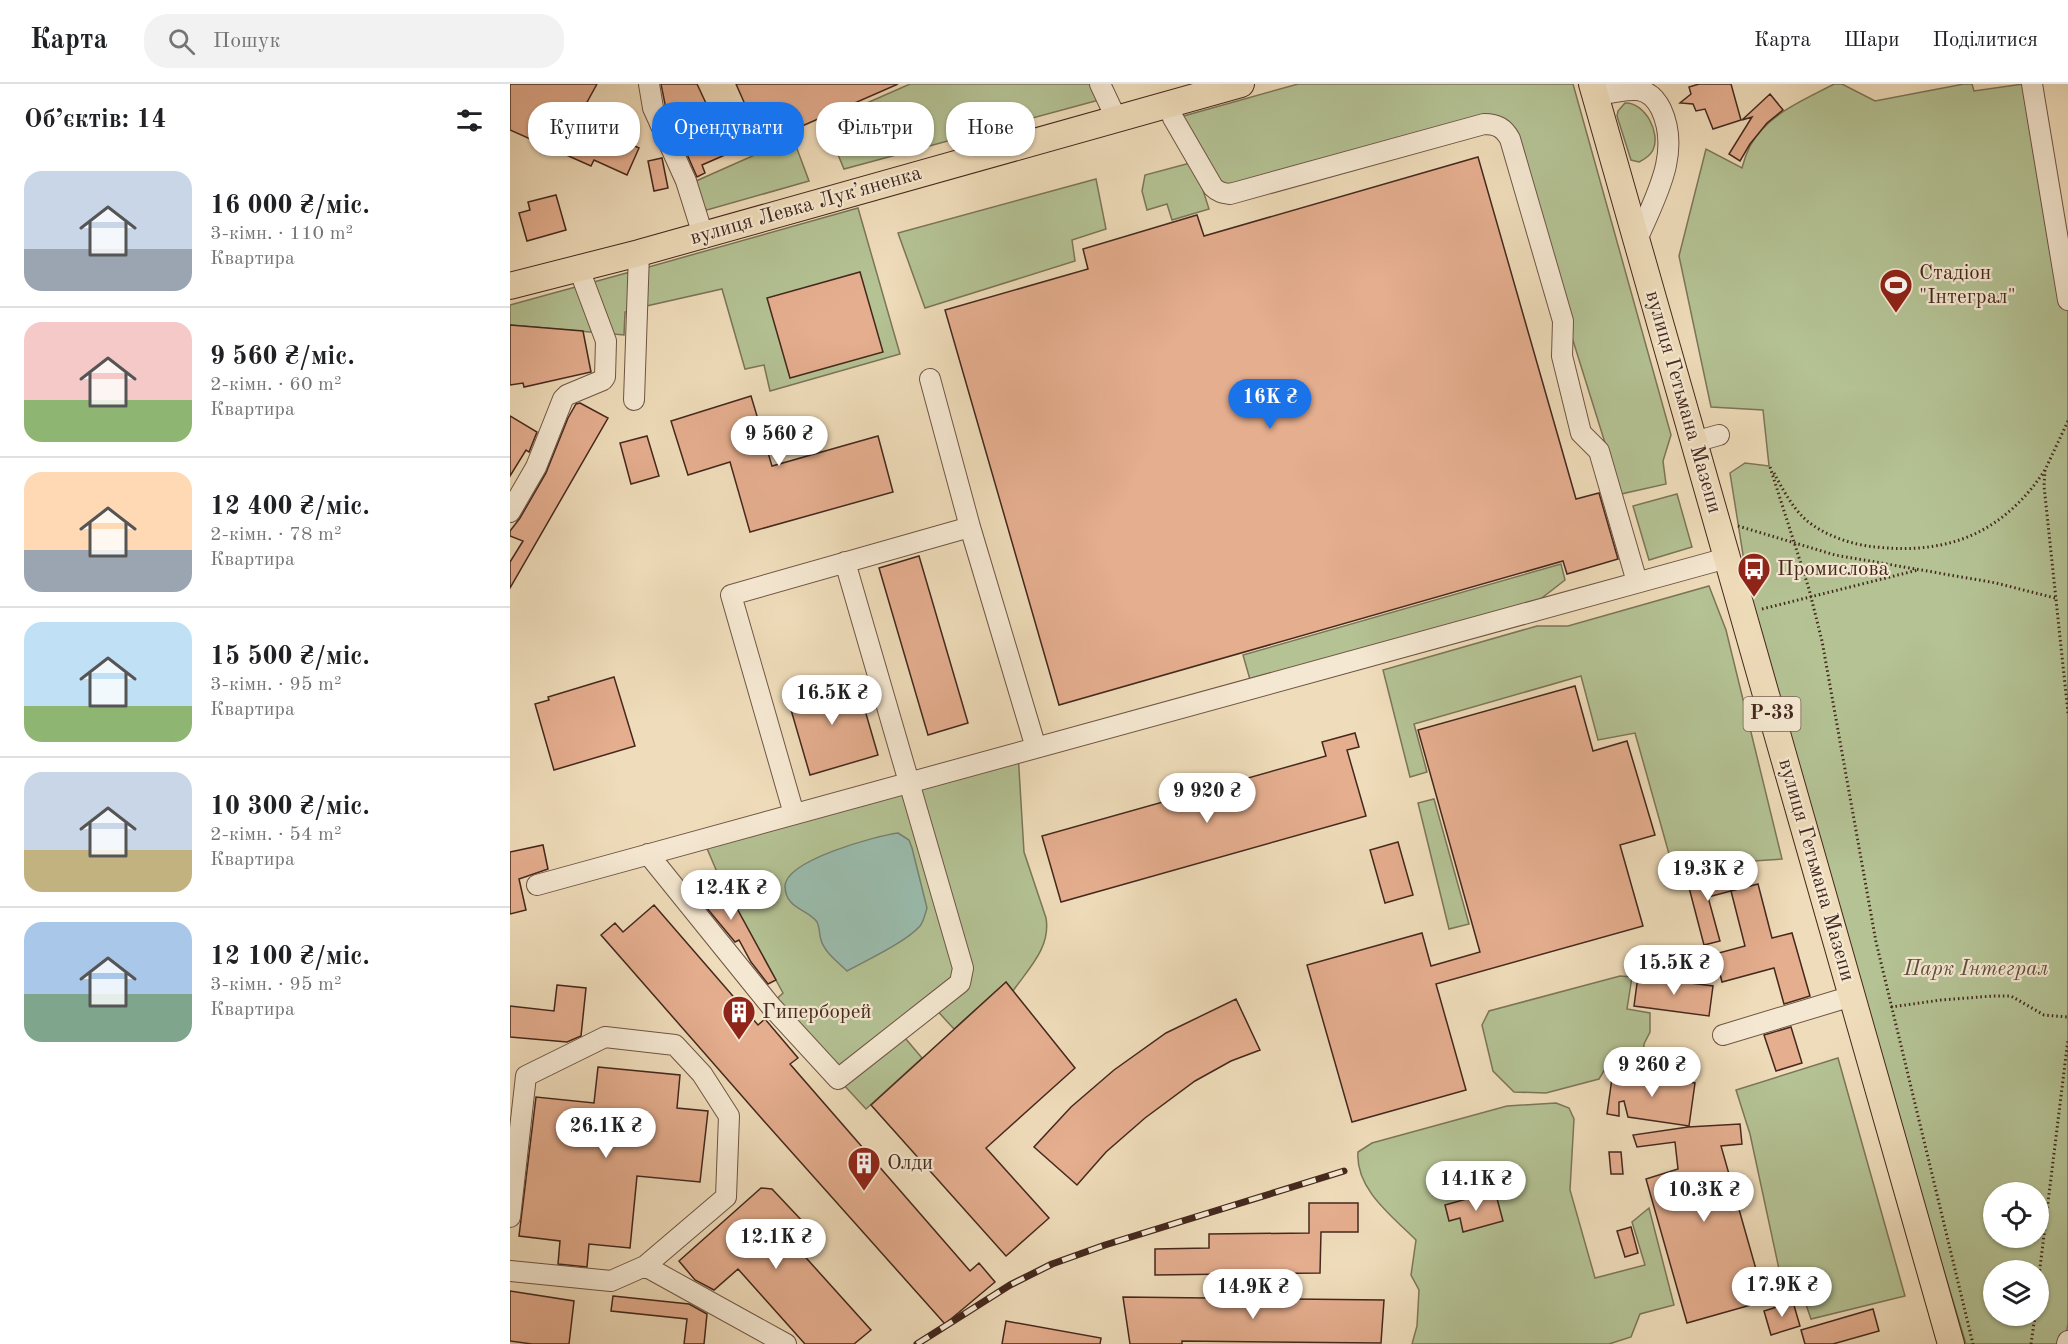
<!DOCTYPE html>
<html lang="uk">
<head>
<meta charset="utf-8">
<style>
  body { margin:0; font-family:"Old Standard TT",serif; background:#f2f2f2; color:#202124; height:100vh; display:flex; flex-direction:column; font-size:22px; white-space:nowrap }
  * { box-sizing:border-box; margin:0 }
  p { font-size:20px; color:#757577 }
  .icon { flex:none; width:33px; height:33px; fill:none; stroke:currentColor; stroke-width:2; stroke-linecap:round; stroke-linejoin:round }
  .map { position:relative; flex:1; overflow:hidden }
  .sheet { display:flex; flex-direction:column; background:#fff; width:510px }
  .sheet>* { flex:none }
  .top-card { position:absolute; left:18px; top:18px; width:570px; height:54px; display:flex; gap:12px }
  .controls { position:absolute; left:1473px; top:1098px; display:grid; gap:12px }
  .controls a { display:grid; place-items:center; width:66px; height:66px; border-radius:50%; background:#fff; box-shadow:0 2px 4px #0004; font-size:30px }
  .price { position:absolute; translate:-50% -51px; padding:0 14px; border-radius:21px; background:#fff; color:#222; font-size:20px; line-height:39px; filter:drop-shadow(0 2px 3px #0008) }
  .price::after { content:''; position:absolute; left:50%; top:36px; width:18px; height:14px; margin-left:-9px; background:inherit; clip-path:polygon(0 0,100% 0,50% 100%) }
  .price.active { background:#1a73e8; color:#fff }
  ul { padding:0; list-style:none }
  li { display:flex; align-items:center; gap:18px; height:150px; padding:0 24px }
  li+li { border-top:2px solid #e0e0e0 }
  li span { display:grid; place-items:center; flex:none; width:168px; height:120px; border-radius:18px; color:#555 }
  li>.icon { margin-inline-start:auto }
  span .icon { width:72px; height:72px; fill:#fffc; stroke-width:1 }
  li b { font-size:26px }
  h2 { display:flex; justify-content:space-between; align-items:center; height:72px; padding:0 24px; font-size:26px }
  .tag { padding:0 21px; border-radius:24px; background:#fff; box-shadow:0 2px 4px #0004; font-size:21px; line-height:54px }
  .tag.active { background:#1a73e8; color:#fff }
  header { display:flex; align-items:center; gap:36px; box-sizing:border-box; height:84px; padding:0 30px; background:#fff; border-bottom:2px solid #e0e0e0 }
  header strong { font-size:28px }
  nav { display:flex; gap:33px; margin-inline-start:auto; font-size:21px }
  .search { width:420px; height:54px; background:#f2f2f2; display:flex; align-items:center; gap:15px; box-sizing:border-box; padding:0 21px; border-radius:24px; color:#757577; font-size:22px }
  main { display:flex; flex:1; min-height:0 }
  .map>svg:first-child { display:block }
  .green { fill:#b4c294; stroke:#7c7558; stroke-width:1.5; fill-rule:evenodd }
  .water { fill:#9abcad; stroke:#788173; stroke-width:1.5 }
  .building { fill:#e5ae8f; stroke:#44281d; stroke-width:1.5 }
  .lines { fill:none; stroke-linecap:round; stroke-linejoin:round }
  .minor-casing { stroke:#6f5544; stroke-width:22 }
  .major-casing { stroke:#44281d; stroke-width:28 }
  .path { stroke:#44281d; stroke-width:3; stroke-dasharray:1.5 3; stroke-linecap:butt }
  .minor { stroke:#f5e8d2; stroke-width:20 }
  .major { stroke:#efdcba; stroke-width:26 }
  .rail-casing { stroke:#44281d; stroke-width:7 }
  .rail { stroke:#f5e8d2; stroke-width:4.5; stroke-dasharray:14; stroke-linecap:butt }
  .labels { text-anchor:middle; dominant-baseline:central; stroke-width:4.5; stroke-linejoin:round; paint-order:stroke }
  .shield { fill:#f5e8d2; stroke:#796253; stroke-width:1.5 }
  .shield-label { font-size:20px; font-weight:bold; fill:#44281d }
  .street-label { font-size:21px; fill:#44281d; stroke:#f5e8d2 }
  .poi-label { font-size:21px; fill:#44281d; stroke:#f5e8d2; text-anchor:start }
  .park-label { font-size:21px; font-style:italic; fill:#604e3b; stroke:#f5e8d2 }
</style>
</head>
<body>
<header>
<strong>Карта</strong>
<div class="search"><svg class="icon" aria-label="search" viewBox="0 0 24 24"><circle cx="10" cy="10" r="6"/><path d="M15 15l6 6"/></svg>Пошук</div>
<nav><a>Карта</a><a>Шари</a><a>Поділитися</a></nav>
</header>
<main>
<section class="sheet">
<h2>Об’єктів: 14<svg class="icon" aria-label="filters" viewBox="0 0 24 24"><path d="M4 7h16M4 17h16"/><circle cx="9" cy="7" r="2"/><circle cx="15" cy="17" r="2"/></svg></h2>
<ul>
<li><span style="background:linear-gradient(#c9d6e8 65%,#9aa5b1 0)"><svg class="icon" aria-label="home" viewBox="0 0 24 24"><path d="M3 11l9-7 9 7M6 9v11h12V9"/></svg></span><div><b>16 000 ₴/міс.</b><p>3-кімн. · 110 m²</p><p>Квартира</p></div></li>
<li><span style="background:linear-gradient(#f6c9c9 65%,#8fb573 0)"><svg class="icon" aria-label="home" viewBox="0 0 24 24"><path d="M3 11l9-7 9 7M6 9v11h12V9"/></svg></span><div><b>9 560 ₴/міс.</b><p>2-кімн. · 60 m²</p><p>Квартира</p></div></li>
<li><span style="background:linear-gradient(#ffd9b3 65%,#9aa5b1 0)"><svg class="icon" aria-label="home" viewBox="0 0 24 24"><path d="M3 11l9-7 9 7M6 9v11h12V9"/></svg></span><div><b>12 400 ₴/міс.</b><p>2-кімн. · 78 m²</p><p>Квартира</p></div></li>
<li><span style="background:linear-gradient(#bfe0f5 70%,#8fb573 0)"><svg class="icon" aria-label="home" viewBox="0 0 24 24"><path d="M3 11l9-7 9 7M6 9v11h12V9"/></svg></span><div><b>15 500 ₴/міс.</b><p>3-кімн. · 95 m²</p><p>Квартира</p></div></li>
<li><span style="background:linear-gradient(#c9d6e8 65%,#c2b280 0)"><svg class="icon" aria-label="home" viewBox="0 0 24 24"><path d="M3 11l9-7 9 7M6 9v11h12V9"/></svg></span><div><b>10 300 ₴/міс.</b><p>2-кімн. · 54 m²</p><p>Квартира</p></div></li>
<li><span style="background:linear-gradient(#a9c7e8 60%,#7fa58c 0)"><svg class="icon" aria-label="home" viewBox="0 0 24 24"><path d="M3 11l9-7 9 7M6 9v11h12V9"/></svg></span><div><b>12 100 ₴/міс.</b><p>3-кімн. · 95 m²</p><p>Квартира</p></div></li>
</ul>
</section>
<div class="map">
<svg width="1558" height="1260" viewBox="0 0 1558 1260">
  <rect width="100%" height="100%" fill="#efdcba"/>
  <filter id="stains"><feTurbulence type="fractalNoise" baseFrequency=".00333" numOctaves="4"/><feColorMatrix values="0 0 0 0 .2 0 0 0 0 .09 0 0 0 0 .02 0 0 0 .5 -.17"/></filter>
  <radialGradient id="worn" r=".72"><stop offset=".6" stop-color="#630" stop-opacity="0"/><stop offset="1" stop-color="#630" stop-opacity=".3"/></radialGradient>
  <path class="green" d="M400,0h183l6,16 -255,69 -15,-36 1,-11 5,-5z
    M788,0h275l98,351 -8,26 3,23 -45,10 -111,-355 -10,-13 -270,68 -57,-75z
    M1324,0h8l33,17 89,-17h8l2,7 49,-7 45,216v1023l-3,21h-99l-100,-330 -114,-403 -22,-138 15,-10 24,3 -6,-56 -52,-3 -32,-151 27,-107 36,19c2,-8 5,-16 8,-22 17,-32 54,-46 84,-62zM1484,1108h44v46h-44zM1484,1186h44v46h-44z
    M1115,19c20,-1 36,30 28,47 -3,6 -8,9 -14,12l-8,-2 -14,-44 1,-5z
    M283,54l16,43 -102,29 -6,-5 -5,-24z
    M684,78l15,47 -37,11 -5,-16 -20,6 -5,-19 3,-16z
    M586,95l10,50 -34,11 3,21 -150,47 -27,-75z
    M348,124l42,146 -130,37 -6,-26 -19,4 -23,-80 -80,18 3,-39z
    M120,188l-1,39 -4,1 -1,23 -114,-10v-20z
    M1167,410l15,53 -43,13 -16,-54z
    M1051,480l4,16 -31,24 -283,79 -8,-28z
    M1199,502l17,44 56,229 -44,3 -63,13 -40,-142 -37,7 -17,-64 -167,48 13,48 -17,5 -27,-107 154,-44h31z
    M508,669l6,99 22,66c5,29 -17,50 -33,73l-7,-9 -52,47 -22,-24 -32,27 22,26 -56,51 -96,-104 13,-12 -66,-121 -14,-33z
    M924,715l35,125 -20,5 -31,-126z
    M1110,892l12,1 -5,32 23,4v19l-6,12 -1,24 -35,-4 -9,15 -53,14 -32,-1 -21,-21 -11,-46 7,-14z
    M1328,974l67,238 -94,23 -9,-26 -17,4 -35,-163 -14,-44z
    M1046,1019l13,5 5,11 -4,71 25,88 50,-13 -13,-43 17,-14 25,97 -34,9 -9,23 -22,7h-197l5,-18 2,-36 -8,-15 5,-35c-23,-23 -61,-51 -58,-88l14,-9 135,-37z"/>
  <path class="water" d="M388,749l11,7 3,8 15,60c-2,6 -3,13 -7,18 -14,16 -53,34 -73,45 -9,-9 -22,-18 -26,-31 -2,-6 -1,-12 -4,-18 -9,-13 -32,-13 -32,-36 1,-26 91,-50 113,-53z"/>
  <path class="building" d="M0,0h87l-23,42 29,13 3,-6 33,15 -12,27 -33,-15 -3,6 -81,-36z
    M151,0h36l15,32 32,-14 -8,-18h162l-121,53 -2,-4 -73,32 3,8 -8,4 -32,-73z
    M1189,0h32l10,36 -28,9 -8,-20 -9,2 -3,-7 -13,-1 11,-9 -2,-7z
    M1260,10l13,16 -16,13 -17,21 -10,17 -11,-7 23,-37 -10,3z
    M968,73l98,342 23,-6 19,66 -51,15 -4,-13 -504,144 -114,-395 143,-41 -5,-20 114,-34 7,21z
    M152,74l6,30 -14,3 -6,-30z
    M46,111l10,35 -39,11 -8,-28 11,-3 -2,-8z
    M350,188l23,80 -93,26 -23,-80z
    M0,241l73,6 8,41 -67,15 -1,-4 -13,2z
    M241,312l21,70 106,-30 15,56 -143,40 -20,-70 -42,13 -17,-54z
    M70,319l28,15 -98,170v-26l13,-21 -13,-5v-5l10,-13 26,-45 22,-55 8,-14z
    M0,332l27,16 -8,20 -3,-2 -16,26z
    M137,352l12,40 -28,8 -11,-41z
    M409,472l49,167 -40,12 -49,-167z
    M345,592l23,79 -68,20 -23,-79z
    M104,593l21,69 -81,24 -19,-66 14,-4 -1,-3z
    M1065,602l18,65 34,-10 28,94 -35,10 23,81 -207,58 30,106 -114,32 -45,-157 115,-32 9,33 49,-14 -62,-222z
    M845,649l4,14 -12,3 19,66 -305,86 -19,-66 284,-80 -4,-14z
    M888,758l15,53 -28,8 -15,-53z
    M33,761l5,24 -29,10 7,31 -16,4v-62z
    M1215,786l6,21 -23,6 12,44 -16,4 -17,-65z
    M207,788l59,108 -8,4 -17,-22 -12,-22 -4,2 -34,-41 -8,-16z
    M1248,800l14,54 20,-5 18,63 -26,8 -10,-36 -52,14 -7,-28 30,-8 -14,-55z
    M144,821l104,120 7,-6 33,39 -8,6 180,207 9,-8 16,19 -50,42 -182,-204 -162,-185 14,-12 8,9z
    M1128,892l75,10 -4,30 -75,-10z
    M496,898l69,86 -89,80 63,70 -43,38 -135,-151z
    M47,901l29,3 -5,48 -14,6 -57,-5v-31l44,5z
    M726,915l24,51 -29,11 -36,20 -50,37 -39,34 -29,33 -43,-38 37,-40 43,-37 52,-37z
    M1281,943l11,36 -26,8 -12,-36z
    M88,983l82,8 -3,33 31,3 -8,71 -63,-6 -7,72 -41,-4 -2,23 -29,-3 2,-23 -41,-5 17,-139 58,6z
    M1103,987l82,12 -6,43 -61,-9 -4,-16 -5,1v14l-12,-2z
    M1230,1040l2,20 -21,2 44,155 -78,22 -41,-144 32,-10 -3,-27 -38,5 -4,-12 55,-8z
    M1099,1068h12l2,22h-12z
    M251,1104l11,1 34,36 -16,15 81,90 -17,14h-49l-67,-75 -24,21 -19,-10 -16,-19z
    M985,1107l8,30 -40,11 -3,-14 -11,3 -4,-16z
    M799,1119h49v29h-37l-1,41 -165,2v-26l54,-1v-14l100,-1z
    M1121,1143l7,26 -13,4 -8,-26z
    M0,1207l64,10 -5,43h-37l-22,-3z
    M103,1212l76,8 18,10 -3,30h-20l3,-25 -76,-8z
    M613,1213l261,3 -3,43 -199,-2v3h-52z
    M1283,1218l7,24 -29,9 -7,-24z
    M1363,1225l6,22 -46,13h-28l-4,-14z
    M496,1237l95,17 -1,6h-98z"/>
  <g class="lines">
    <g class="minor-casing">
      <path id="minor" d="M139,0l4,24 33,73 17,54
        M590,0l16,34
        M1522,0l36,216
        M1086,12c13,-3 27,-7 41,-6 11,1 19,9 24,19 21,45 -7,90 -24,131
        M659,20l4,14 40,69c5,5 9,6 17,7l254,-70c13,0 20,4 26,15l53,182 -1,35 19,77 18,18 38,131
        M420,295l40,148 66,221
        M124,316l5,-147
        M1184,358l25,-7
        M0,428l26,-45 27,-68 4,-4 36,-15 2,-3 1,-36 -27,-72
        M284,730l-63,-219 239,-68
        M138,770l122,151 68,74 122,-96 3,-15 -118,-406
        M27,801l1190,-327
        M1213,951l129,-39
        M0,1133l16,-141 79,-39 70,8 27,29 27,42 -3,81 -81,69 -34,15 -101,-10
        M135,1182l141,78
        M1557,1260l1,-3"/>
    </g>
    <g class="major-casing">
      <path id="major" d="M1082,0l359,1260
        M0,202l129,-33 602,-169"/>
    </g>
    <path class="path" d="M1558,337l-23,49 -1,16 24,227
      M1260,383l39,122 13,52 54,301 97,402
      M1264,389c8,15 18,34 31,46 18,16 47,26 71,28 74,8 128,-15 169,-77
      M1228,442l97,29 161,28 59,15
      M1252,525l156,-39
      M1381,923l50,-7 52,-4h18l33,19 24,2
      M1528,1200l30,-245
      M1521,1260l4,-28"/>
    <use href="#minor" class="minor"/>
    <use href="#major" class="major"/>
    <g class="rail-casing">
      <path id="rail" d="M407,1260l93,-59 42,-21 53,-19 239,-74"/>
    </g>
    <use href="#rail" class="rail"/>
  </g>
  <defs>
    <g id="stadium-pin" transform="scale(1.725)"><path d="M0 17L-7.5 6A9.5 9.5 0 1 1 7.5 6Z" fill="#8f2418" stroke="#f5e8d2"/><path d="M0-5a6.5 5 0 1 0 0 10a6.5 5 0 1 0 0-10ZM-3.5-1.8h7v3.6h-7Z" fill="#fff"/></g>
    <g id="bus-pin" transform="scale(1.725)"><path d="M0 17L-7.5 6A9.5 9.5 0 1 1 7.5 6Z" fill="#8f2418" stroke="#f5e8d2"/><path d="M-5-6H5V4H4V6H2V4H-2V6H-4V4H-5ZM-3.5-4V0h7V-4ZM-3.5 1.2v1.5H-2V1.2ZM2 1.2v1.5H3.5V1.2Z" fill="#fff"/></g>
    <g id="building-pin" transform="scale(1.725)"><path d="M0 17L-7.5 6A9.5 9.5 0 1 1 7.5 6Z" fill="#8f2418" stroke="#f5e8d2"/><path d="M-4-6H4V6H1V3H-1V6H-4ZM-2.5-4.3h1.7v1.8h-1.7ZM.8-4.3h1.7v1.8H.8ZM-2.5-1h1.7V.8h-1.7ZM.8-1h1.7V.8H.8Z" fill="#fff"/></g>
  </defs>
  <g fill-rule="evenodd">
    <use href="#stadium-pin" x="1386" y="201"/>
    <use href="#bus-pin" x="1244" y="485"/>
    <use href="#building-pin" x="229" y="928"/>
    <use href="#building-pin" x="354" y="1079"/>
  </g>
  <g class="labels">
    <rect class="shield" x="1233.5" y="613" width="57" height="34" rx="4.5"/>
    <g class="shield-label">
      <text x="1262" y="630">Р-33</text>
    </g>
    <g class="street-label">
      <text transform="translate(296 122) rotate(-16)">вулиця Левка Лукʼяненка</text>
      <text transform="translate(1173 318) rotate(74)">вулиця Гетьмана Мазепи</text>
      <text transform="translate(1306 786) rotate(74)">вулиця Гетьмана Мазепи</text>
    </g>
    <g class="poi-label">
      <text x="1409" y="189">Стадіон<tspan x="1409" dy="24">"Інтеграл"</tspan></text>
      <text x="1267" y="485">Промислова</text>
      <text x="252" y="928">Гиперборей</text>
      <text x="377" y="1079">Олди</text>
    </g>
    <g class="park-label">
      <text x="1466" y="885">Парк Інтеграл</text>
    </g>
  </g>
  <rect width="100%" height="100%" filter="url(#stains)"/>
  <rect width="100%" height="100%" fill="url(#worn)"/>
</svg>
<div class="controls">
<a><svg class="icon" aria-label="locate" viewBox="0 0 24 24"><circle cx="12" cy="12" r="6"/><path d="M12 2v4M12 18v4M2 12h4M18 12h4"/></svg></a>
<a><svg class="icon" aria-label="layers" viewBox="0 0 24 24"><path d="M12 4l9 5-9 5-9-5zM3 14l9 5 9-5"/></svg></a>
</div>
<b class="price active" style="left:760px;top:346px">16K ₴</b>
<b class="price" style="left:269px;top:383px">9 560 ₴</b>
<b class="price" style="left:322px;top:642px">16.5K ₴</b>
<b class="price" style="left:697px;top:740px">9 920 ₴</b>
<b class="price" style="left:1198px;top:818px">19.3K ₴</b>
<b class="price" style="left:221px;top:837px">12.4K ₴</b>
<b class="price" style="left:1164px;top:912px">15.5K ₴</b>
<b class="price" style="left:1142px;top:1014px">9 260 ₴</b>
<b class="price" style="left:96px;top:1075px">26.1K ₴</b>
<b class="price" style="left:966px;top:1128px">14.1K ₴</b>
<b class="price" style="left:1194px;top:1139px">10.3K ₴</b>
<b class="price" style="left:266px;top:1186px">12.1K ₴</b>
<b class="price" style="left:1272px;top:1234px">17.9K ₴</b>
<b class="price" style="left:743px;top:1236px">14.9K ₴</b>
<div class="top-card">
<a class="tag">Купити</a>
<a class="tag active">Орендувати</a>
<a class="tag">Фільтри</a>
<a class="tag">Нове</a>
</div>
</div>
</main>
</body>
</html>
